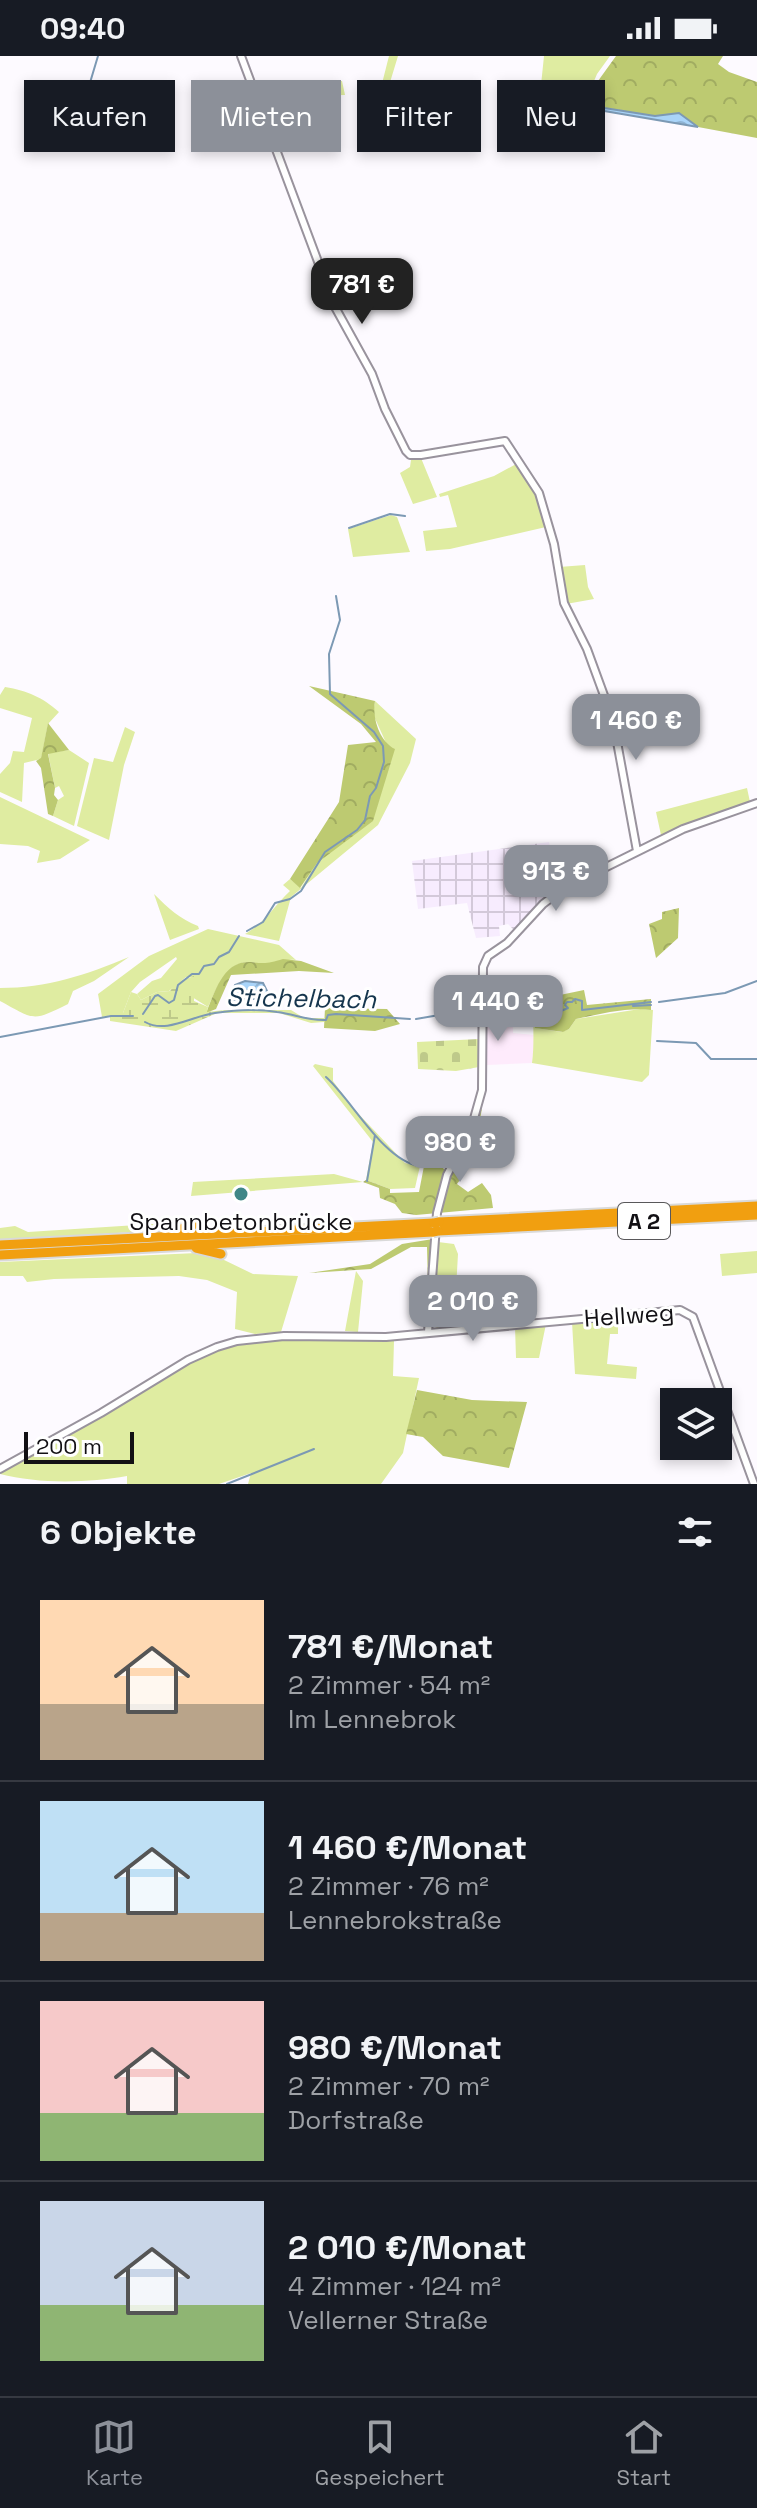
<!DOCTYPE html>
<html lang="de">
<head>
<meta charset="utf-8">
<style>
  body { margin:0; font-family:"Space Grotesk",sans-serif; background:#242831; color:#f1f3f6; height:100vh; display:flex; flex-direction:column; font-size:30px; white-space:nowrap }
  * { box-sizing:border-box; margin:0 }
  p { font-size:26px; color:#9ea1a6 }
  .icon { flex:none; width:44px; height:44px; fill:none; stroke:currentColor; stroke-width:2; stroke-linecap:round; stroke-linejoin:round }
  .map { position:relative; height:1428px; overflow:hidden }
  .side { display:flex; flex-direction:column; background:#171b24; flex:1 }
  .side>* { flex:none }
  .top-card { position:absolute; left:24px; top:24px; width:710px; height:72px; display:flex; gap:16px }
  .tools { position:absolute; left:660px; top:1332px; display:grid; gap:16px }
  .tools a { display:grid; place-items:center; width:72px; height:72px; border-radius:0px; background:#171b24; box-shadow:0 4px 12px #0003; font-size:40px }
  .scale { position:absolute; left:24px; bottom:20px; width:110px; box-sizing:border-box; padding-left:8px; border:4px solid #121014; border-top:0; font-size:22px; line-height:28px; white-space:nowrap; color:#121014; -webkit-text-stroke:6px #fff; paint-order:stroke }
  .price { position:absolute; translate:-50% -68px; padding:0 18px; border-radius:16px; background:#8c9099; color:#fff; font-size:26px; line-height:52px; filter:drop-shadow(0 2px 4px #0008) }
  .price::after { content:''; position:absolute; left:50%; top:48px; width:24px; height:18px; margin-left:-12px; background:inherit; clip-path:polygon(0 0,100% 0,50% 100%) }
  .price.on { background:#222; color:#fff }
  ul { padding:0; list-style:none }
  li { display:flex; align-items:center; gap:24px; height:200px; padding:0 40px }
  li+li { border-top:2px solid #363941 }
  li span { display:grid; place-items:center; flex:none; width:224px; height:160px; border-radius:0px; color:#555 }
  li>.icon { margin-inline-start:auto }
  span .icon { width:96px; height:96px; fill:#fffc; stroke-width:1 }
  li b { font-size:34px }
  h2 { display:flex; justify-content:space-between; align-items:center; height:96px; padding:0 40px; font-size:34px }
  .tag { padding:0 28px; border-radius:0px; background:#171b24; box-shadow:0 4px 12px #0003; font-size:28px; line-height:72px }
  .tag.on { background:#8c9099; color:#fff }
  .status { display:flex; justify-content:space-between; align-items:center; height:56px; padding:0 40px; background:#171b24; direction:ltr }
  .status svg { height:22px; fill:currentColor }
  .tab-bar { display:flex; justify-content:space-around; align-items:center; height:112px; border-top:2px solid #363941; background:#171b24; font-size:22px; color:#9ea1a6 }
  .tab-bar a { display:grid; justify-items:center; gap:4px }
  .tab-bar .on { color:#8c9099 }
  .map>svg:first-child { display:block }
  .industrial { fill:url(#industrial-grid) }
  .education { fill:#feebfc }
  .green { fill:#dfeca1 }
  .forest { fill:url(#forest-crowns) }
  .wetland { fill:url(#wetland-marsh) }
  .cemetery { fill:url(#cemetery-stones) }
  .water { fill:url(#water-waves); stroke:#7c99b4; stroke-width:2 }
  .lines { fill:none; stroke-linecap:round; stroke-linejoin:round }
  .stream { stroke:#7c99b4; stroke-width:2 }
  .secondary-casing { stroke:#99939d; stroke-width:10 }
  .highway-casing { stroke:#d9d9d9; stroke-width:13 }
  .secondary { stroke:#fff; stroke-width:6 }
  .highway { stroke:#f19f10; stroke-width:9 }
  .highway-bridge-casing { stroke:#d9d9d9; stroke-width:13; stroke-linecap:butt }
  .highway-bridge { stroke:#f19f10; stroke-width:9 }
  .poi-dot { fill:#3f8787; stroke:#fff; stroke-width:3 }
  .labels { text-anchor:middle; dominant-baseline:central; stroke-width:6; stroke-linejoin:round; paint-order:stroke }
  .shield { fill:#fff; stroke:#59585a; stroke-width:2 }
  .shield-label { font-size:22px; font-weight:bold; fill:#121014 }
  .poi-label { font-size:24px; fill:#121014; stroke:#fff }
  .street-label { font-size:24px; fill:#121014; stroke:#fff }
  .water-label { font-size:26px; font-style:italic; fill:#16364e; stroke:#fff }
</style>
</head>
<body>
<div class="status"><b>09:40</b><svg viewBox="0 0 49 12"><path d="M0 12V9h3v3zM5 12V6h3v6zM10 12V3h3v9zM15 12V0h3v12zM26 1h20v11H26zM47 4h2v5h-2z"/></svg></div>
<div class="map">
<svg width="757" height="1428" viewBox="0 0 757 1428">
  <defs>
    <pattern id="industrial-grid" width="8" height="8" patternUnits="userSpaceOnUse" patternTransform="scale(2)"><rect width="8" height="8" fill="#f7ecfe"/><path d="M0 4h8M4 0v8" fill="none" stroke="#d3c9d9"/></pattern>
    <pattern id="forest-crowns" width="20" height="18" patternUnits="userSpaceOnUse" patternTransform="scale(2)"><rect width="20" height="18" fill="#bdca71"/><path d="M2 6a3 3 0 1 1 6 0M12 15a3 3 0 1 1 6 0" fill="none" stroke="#a1ac61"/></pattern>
    <pattern id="wetland-marsh" width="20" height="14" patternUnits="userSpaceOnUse" patternTransform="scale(2)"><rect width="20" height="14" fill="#dfeca1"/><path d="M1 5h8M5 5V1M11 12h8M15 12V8" fill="none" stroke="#bec98a"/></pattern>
    <pattern id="cemetery-stones" width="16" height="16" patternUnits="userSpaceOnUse" patternTransform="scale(2)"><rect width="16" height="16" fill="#dfeca1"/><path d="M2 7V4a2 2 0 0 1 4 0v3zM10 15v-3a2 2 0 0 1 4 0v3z" fill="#bec98a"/></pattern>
    <pattern id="water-waves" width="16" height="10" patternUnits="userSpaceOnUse" patternTransform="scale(2)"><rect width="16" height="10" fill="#a9d4f9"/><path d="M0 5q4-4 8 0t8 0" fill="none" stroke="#90b5d5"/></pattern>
  </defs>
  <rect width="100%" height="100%" fill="#fdfaff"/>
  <path class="industrial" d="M549,786l9,46 -14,9 -30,33 -6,-6 -9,2 1,10 -24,2 -9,-35 -49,6 -6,-48z"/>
  <path class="education" d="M508,940l26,1 -2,23 -21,2z
    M506,962v7l7,1v7l22,2 -3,28 -45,2 -2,-46z"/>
  <path class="green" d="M389,0h9l-17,56 -6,-1z
    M544,0h66l-13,18 -13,31 -9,1 11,14 -48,-6z
    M342,25l3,14 -45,1 -2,-13z
    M421,402l16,39 -24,7 -13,-31 10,-6 1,-7z
    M518,407l15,24 13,40 -96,22 -24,2 -3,-20 34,-4 -9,-32 -8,2 -1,-3 55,-18z
    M391,459l6,2 13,35 -57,5 -5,-28z
    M585,509l3,22 6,12 -28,5 -7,-37z
    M5,631c23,4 37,10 54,25l-11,12 -7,35 -17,4 -2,39 -22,-10v-18l10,-11 3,-12 11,1 8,-34 -32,-10v-13z
    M375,645l41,38 -6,24 -32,62 -87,72 -12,44 -34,-7c21,-12 28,-27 45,-43l-7,-6 7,-6 11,9 86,-143 -14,-31z
    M125,671l10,5 -11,33 -15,75 -32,-14 17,-68 19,4z
    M69,694l20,13 -15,63 -21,-10 5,-16 6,-4 -5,-10 -4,2 -7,-35z
    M747,732l3,14 -89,33 -5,-23z
    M0,741l90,43 -30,19 -23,4 3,-12 -12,-5 -28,-2z
    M154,838c14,14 26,25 44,32l1,3 -29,11z
    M208,873l71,16 17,15c-13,-1 -21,3 -33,5 -4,0 -8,-3 -12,-3 -25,-2 -35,28 -43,45l-16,-10 1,-20h-7l-17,14 -12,1 -16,8 -4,-6 15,-13 9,-3 16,-19 -1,-2 -36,25 -9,10 -8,21 -21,4 -4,-23 51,-38z
    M129,901l-35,24 -21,10 -5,13c-36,18 -33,16 -68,-3v-13c47,0 86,-13 129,-31z
    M491,930h7l10,10v22h-23v-7l8,-5z
    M560,939v15l-24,18 26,4 7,-3 7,-10 64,-10 13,1 -4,65 -7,7 -110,-19c3,-23 0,-43 2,-66z
    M224,954h67l13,8h20v4l-13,1 -32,-10h-61z
    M315,1008l18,4v13l20,27 52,55 15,3 -5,22 -25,1 -24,-9 7,-38 -60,-76z
    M334,1118l29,8 -172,14 2,-14z
    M184,1166l5,2 -13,5 -176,12v-13l15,-2 13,6z
    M438,1186l16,2 4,10 -4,70 -17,4 -5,-5v-10z
    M757,1195v22l-35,3 -2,-22z
    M197,1197l23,5 33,16 45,2 -17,56 -26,2 -20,-5 2,-37 -30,-12 -28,-4 -125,3 -27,3 -4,-6h-23v-14z
    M356,1215l7,10 -5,51 -13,-1z
    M493,1240h22v23l-22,1z
    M618,1261v17h-8l-3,30 30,3 -1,12 -61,-5 -3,-52z
    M546,1268l-7,34h-23l-1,-32z
    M271,1283l123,2 -1,35 26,2 -16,75 -22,31h-133l3,-11 -32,11h-92v-8c-39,7 -89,8 -127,-2l12,-9 45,-23 146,-86 26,-11z"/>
  <path class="forest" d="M616,0h107l-5,8 11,8 28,10v56l-59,-11 -19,-14 -24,3 -66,-11 9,-24z
    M275,27h23l2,13 18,-1v15l-31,2z
    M309,630l66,15c-3,16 4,40 20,48l-22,72 -56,42 -17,25 -10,-9 49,-77 9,-57 28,-3 -15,-18z
    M48,667l21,27 -21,4 7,34 -1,7 4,5 -5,16 -5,-2 -7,-46 -5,-7 5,-3z
    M679,852l-1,30 -22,20 -7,-34 13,-5v-7z
    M283,903l18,2 33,12 -35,-2 -68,4 -15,34 -10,4c9,-21 17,-53 45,-51 15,2 18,1 32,-3z
    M584,934l3,15 64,-6v11c-23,-3 -51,4 -75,9l-7,10 -6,3 -28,-4 1,-23 23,5 1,-15z
    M325,952l62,1 13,15 -25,7 -51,-3z
    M482,1052l-9,54 -16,22 11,8 14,-9 9,12 2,13 -77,7 -14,-2 -7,-9 -15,-6 -1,-10 -16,-6 3,-2 24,9v4l29,-1 5,-26 19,2 7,8z
    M433,1183l-5,46 -1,-38h-16l-40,22 -62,4 61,-9 32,-20z
    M417,1334l55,10 55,2 -18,66 -66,-12 -20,-19 -17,-3z"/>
  <path class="wetland" d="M194,920v25l14,6 -1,5 17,-2 -48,21 -66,-10v-8h13l8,-21 6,2 4,6 16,-8 13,-1 7,-9z"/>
  <path class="cemetery" d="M479,983v28l-23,4 -38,-2 -1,-27z"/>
  <path class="water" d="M579,48l76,12 24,-3 19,14 -123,-21z
    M245,925l18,2 4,8v7l-33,2 -2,-4 3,-11z"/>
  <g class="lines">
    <path class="stream" d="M74,80l24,-80
      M349,472l41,-14 15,2
      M247,875l16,-9 12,-19 15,-4 11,-8 24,-39 32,-22 8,-10 5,-24 6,-8 8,-26 -1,-16 -9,-14 -44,-38 -1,-40 11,-34 -4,-24
      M659,946l66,-9 32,-12
      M537,950l2,9 7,5 5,-1 8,-8
      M633,950l18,-1
      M561,955l7,-3 -3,-3 2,-3h5l3,-3 7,2v9l69,-8
      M143,958l12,-18 3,-1 11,8 5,-3 4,-15 14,-11h7l5,-8 10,-2 5,-7 10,-5 10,-16
      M416,963l29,-5 33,1
      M145,966c21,12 47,-6 70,-9 20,-3 43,-4 62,-1 18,2 30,9 49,8l2,-5 8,-1 74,5
      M0,981l111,-21h22
      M657,985l39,2 15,16h46
      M326,1021c26,23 57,83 93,89
      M367,1125l8,-46
      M227,1428l87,-35"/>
    <g class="secondary-casing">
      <path id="secondary" d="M241,0l94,251 37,67 13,35 21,42 4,4h11l84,-14 34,52 15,51 10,59 23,46 26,71 24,131
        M428,1276l9,-119 10,-38 24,-46 11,-39 1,-123 5,-11 19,-13 36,-39 21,-16 119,-59 74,-26
        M0,1413l101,-56 87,-53 29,-13 20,-6 47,-5 102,1 294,-27 13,7 61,167"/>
    </g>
    <g class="highway-casing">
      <path id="highway" d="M439,1166l318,-16
        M438,1175l319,-16
        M169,1177l24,-8
        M0,1189l434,-22
        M196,1192l25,6
        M0,1199l433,-23"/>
    </g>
    <use href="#secondary" class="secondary"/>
    <use href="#highway" class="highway"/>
    <g class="highway-bridge-casing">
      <path id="highway-bridge" d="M434,1167l5,-1
        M433,1176l5,-1"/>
    </g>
    <use href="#highway-bridge" class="highway-bridge"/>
  </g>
  <circle class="poi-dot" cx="241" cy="1138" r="8"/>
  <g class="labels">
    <rect class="shield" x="618" y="1147" width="52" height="36" rx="6"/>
    <g class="shield-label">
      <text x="644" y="1165">A 2</text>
    </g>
    <g class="poi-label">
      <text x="241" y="1165">Spannbetonbrücke</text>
    </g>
    <g class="street-label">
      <text transform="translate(629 1259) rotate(-4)">Hellweg</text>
    </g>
    <g class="water-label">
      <text transform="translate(301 942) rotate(1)">Stichelbach</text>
    </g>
  </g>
</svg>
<div class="tools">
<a><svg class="icon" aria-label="layers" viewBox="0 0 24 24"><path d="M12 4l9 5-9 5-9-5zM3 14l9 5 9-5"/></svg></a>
</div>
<div class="scale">200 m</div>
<b class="price on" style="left:362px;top:270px">781 €</b>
<b class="price" style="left:636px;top:706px">1 460 €</b>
<b class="price" style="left:556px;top:857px">913 €</b>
<b class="price" style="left:498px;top:987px">1 440 €</b>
<b class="price" style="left:460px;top:1128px">980 €</b>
<b class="price" style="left:473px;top:1287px">2 010 €</b>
<div class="top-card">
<a class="tag">Kaufen</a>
<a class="tag on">Mieten</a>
<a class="tag">Filter</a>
<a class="tag">Neu</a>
</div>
</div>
<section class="side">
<h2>6 Objekte<svg class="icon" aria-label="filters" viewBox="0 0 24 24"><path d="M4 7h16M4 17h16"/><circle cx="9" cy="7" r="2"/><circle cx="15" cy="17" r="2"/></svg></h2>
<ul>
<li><span style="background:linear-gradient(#ffd9b3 65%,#b9a48a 0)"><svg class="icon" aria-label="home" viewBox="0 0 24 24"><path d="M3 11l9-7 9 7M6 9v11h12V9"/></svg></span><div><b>781 €/Monat</b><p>2 Zimmer · 54 m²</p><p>Im Lennebrok</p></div></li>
<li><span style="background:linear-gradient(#bfe0f5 70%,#b9a48a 0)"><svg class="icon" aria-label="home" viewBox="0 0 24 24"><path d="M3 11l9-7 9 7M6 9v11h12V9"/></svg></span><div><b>1 460 €/Monat</b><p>2 Zimmer · 76 m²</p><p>Lennebrokstraße</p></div></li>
<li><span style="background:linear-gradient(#f6c9c9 70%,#8fb573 0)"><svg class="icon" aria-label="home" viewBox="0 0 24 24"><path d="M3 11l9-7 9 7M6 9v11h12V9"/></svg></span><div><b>980 €/Monat</b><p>2 Zimmer · 70 m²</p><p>Dorfstraße</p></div></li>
<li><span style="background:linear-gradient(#c9d6e8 65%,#8fb573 0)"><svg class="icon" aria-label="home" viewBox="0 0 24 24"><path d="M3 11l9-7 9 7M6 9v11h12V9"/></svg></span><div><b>2 010 €/Monat</b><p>4 Zimmer · 124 m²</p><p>Vellerner Straße</p></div></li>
</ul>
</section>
<nav class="tab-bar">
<a class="on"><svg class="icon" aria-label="map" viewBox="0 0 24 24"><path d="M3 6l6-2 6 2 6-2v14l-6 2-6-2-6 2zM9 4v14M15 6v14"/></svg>Karte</a>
<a><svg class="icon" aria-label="saved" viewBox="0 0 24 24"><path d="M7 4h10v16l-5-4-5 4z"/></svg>Gespeichert</a>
<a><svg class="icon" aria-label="home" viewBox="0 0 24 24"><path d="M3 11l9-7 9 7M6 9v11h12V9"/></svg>Start</a>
</nav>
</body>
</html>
